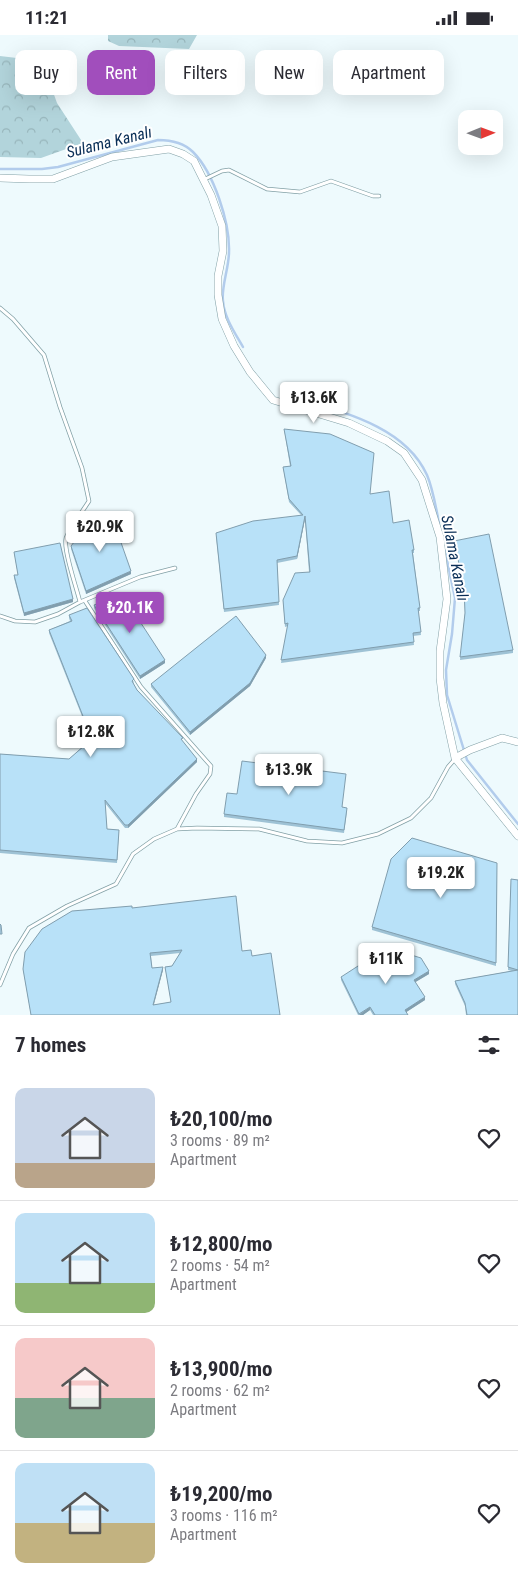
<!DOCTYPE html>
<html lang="en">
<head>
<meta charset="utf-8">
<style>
  body { margin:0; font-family:"Roboto Condensed",sans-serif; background:#f7f7f7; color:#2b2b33; height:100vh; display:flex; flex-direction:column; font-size:19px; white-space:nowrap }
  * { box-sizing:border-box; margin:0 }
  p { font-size:16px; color:#7c7c81 }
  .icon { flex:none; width:28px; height:28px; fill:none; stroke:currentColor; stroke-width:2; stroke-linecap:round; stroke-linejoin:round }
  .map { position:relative; height:980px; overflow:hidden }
  .details { display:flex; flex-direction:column; background:#fff; flex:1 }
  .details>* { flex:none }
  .top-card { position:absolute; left:15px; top:15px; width:489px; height:45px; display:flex; gap:10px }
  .needle { width:32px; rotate:89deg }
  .controls { position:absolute; left:458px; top:75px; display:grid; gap:10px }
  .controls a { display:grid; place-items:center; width:45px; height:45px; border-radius:10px; background:#fff; box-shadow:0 5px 20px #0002; font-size:25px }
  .price { position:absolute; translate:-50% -42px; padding:0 11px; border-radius:5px; background:#fff; color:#222; font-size:16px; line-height:32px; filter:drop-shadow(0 1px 2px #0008) }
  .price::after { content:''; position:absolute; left:50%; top:30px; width:15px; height:11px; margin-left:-8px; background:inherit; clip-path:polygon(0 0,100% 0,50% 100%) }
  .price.on { background:#a14ebc; color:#fff }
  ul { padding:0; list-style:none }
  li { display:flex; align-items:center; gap:15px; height:125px; padding:0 15px }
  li+li { border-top:1px solid #e1e1e2 }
  li span { display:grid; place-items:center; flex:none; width:140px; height:100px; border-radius:10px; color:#555 }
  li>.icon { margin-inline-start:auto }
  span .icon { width:60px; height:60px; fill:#fffc; stroke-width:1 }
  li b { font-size:21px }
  h2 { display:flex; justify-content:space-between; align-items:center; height:60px; padding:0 15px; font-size:21px }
  .pill { padding:0 18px; border-radius:10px; background:#fff; box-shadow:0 5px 20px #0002; font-size:18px; line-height:45px }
  .pill.on { background:#a14ebc; color:#fff }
  .status { display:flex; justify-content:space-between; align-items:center; height:35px; padding:0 25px; background:#fff; direction:ltr }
  .status svg { height:14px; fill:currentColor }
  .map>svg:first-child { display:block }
  .forest { fill:url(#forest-crowns) }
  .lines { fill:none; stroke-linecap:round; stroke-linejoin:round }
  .stream { stroke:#b2ccec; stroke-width:2.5 }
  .lane-casing { stroke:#82a0a6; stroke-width:4.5 }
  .street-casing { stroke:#82a0a6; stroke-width:8 }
  .lane { stroke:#fff; stroke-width:3 }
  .street { stroke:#fff; stroke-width:7 }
  .wall { fill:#9ec2d5; fill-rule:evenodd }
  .shaded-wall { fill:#819eae }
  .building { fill:#b8e1f8; stroke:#819eae; fill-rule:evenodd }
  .labels { text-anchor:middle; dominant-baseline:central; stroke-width:4; stroke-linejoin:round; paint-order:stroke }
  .water-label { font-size:16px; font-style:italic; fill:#092e56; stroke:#fff }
</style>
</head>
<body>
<div class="status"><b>11:21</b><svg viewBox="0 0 49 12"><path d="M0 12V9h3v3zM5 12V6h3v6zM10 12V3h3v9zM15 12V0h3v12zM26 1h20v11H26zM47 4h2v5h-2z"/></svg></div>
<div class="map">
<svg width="518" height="980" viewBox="0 0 518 980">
  <defs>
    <pattern id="forest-crowns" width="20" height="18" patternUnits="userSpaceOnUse" patternTransform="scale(1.25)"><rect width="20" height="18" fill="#b2d4db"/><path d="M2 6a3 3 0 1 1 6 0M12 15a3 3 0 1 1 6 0" fill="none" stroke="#97b5bb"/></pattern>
  </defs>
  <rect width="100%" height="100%" fill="#eefafd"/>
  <path class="forest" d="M108,0h89l-8,14 -70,-3 -11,-5z
    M0,21l42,5 15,42 26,40 -42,15 -41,-1z"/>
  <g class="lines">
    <path class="stream" d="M0,134h42l16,-2 100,-27c13,0 26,3 35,12 21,21 37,71 36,100 0,16 -8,35 -6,49 1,16 12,32 20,46
      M283,359c49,16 120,28 144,81 6,14 9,33 12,48
      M445,516l10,47 -3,36 -6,36 1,25 20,65 51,64"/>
    <g class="lane-casing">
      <path id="lane" d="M203,145l19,-9 7,-1 38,19 33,3 31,-11 42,15h6
        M0,273l13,11 31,36 16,52 22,61 7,33c-6,10 -19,26 -23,37 -3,12 11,51 14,64
        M85,566l56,86 70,79 -1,8 -14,20 -19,35
        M0,581l15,5 20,1 23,-8 22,-12 60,-25 35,-9
        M0,950l13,-31 16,-26 38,-22 49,-22 17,-30 21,-15 23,-10 20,-1 62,1 48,12 35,2 36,-9 33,-16 20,-20 17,-31 7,-8"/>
    </g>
    <g class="street-casing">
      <path id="street" d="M0,143l29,1h24l59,-22 57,-8 14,5 11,7 17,34 11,31 1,25 -5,25v19l4,24 12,27 16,26 23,28 76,23 38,18 17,12 18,27 18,57 7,62 -7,52v27l3,25 12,55 63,78
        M455,723l15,-8 32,-12 16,4"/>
    </g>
    <use href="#lane" class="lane"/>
    <use href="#street" class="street"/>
  </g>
  <path class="wall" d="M284,394l86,65 44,56v3h-1l7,55v3h-2l3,24 -8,1 1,9 -133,18 7,-37 -3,1 -2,-27 26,-28 -4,-53 -8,40 -20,4 2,42 -55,7 -8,-76 85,-21 -12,-13 -6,-35 7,-1z
    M454,506l59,109v3l-53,7 5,-47 -1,-23z
    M71,511l60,28 -45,20 -15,-45z
    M14,517l59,50 -49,14 -10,-38v-3h4z
    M94,570l71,58 -25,16 -46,-71z
    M69,580l65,67 -1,1 4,7 45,51 15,21 -69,66h-3l-20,-25 2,26 12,1 -2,33 -117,-10v-99l69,5 22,-20 -42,-106v-3l21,-9 -1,-3z
    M266,623l-16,28 -60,49 -39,-48v-3z
    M342,772l5,4 -3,22 -120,-16v-3z
    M497,828l-1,103 -124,-36v-3z
    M511,844l7,1v135h-52l-1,-9 -10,-22v-3l57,-10 -4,-1z
    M132,873l120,48 28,59h-249l-8,-46zM180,918l-8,13 -7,1 6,35 -18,3 10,-35 -11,-2 -1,-12z
    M390,931l39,8 -14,8 10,18 -19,12 2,3h-35l-3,-5 -7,5h-5l-17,-35v-3z"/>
  <path class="shaded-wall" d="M305,481v3l-8,40v-3z
    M131,536v3l-45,20v-3z
    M73,564v3l-49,14v-3z
    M266,620v3l-16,28 -60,49v-3z
    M165,625v3l-25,16v-3z
    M197,724v3l-69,66v-3z
    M163,932v3l-10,38v-3z
    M429,936v3l-15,9v-3z
    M425,962v3l-20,13v-3z
    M370,972v3l-7,5h-4z"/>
  <path class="building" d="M284,394l46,5 44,19 -4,41 19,-3 4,32 16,-3 5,30h-2l8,58h-2l3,24 -8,1 1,9 -133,18 7,-37 -3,1 -2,-24 12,-27 15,-1 -5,-56 -8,40 -20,4 2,42 -55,7 -8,-76 37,-12 50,-6 -14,-16 -6,-32 8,-1z
    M111,479l20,57 -45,20 -15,-45 20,-26z
    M489,499l24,116 -53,7 5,-44 -1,-26 -10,-46z
    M60,508l13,56 -49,14 -10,-38h4l-4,-23z
    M122,559l43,66 -25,16 -46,-71z
    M87,573l47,71 -2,2 5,9 46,48 -2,1 16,20 -69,66h-3l-20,-25 2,29 12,1 -2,30 -117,-10v-96l69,5 23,-20 -43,-109 23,-9 -3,-6z
    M236,581l30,39 -16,28 -60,49 -39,-48z
    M242,726l104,13 -4,33 5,1 -3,22 -120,-16 3,-21 10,1z
    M412,803l85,25 -1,100 -124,-36 19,-68z
    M511,844l7,1v90l-10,-3z
    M236,861l6,55 9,-1 1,6 19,-3 9,62h-249l-8,-46 2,-17 17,-23 30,-18 60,-5v2zM182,915l-10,16 -7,1 6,35 -18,3 10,-38 -11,1 -2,-15z
    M0,889l1,1 1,9h-2z
    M408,919l13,4 8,13 -15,9 11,17 -20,13 3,5h-33l-5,-8 -11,7 -18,-37 31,-20 18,9z
    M518,935v45h-51l-2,-12 -10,-22z"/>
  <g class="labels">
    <g class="water-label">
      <text transform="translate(109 107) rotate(-14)">Sulama Kanalı</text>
      <text transform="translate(455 523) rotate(79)">Sulama Kanalı</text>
    </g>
  </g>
</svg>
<div class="controls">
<a><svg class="needle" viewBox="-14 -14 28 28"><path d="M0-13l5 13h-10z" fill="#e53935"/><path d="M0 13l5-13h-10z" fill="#7c7c81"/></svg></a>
</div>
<b class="price" style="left:314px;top:389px">₺13.6K</b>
<b class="price" style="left:100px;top:518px">₺20.9K</b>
<b class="price on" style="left:130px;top:599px">₺20.1K</b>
<b class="price" style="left:91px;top:723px">₺12.8K</b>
<b class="price" style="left:289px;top:761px">₺13.9K</b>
<b class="price" style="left:441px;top:864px">₺19.2K</b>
<b class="price" style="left:386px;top:950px">₺11K</b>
<div class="top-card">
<a class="pill">Buy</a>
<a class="pill on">Rent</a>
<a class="pill">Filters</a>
<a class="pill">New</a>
<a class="pill">Apartment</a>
</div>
</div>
<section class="details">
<h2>7 homes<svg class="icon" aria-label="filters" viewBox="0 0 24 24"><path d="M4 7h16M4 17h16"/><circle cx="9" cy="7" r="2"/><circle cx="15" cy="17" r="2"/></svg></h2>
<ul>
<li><span style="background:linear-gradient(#c9d6e8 75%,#b9a48a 0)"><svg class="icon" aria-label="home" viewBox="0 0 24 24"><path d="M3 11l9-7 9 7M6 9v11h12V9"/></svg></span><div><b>₺20,100/mo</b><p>3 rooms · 89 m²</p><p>Apartment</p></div><svg class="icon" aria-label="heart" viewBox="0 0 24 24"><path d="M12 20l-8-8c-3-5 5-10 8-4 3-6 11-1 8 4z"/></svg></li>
<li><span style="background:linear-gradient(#bfe0f5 70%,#8fb573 0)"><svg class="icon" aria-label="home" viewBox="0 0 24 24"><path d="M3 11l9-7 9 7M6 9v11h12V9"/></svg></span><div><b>₺12,800/mo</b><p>2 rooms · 54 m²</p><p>Apartment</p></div><svg class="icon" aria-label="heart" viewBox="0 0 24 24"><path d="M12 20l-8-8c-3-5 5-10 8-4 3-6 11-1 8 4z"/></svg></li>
<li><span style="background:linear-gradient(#f6c9c9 60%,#7fa58c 0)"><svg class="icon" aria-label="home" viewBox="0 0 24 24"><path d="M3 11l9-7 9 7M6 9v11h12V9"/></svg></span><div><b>₺13,900/mo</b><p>2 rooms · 62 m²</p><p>Apartment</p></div><svg class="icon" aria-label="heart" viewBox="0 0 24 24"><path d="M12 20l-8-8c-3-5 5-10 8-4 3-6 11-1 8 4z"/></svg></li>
<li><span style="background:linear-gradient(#bfe0f5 60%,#c2b280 0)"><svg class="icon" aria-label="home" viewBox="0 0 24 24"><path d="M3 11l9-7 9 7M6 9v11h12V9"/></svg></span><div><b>₺19,200/mo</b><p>3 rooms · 116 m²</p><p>Apartment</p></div><svg class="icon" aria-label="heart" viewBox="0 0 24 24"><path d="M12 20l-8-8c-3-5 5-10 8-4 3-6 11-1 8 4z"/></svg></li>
</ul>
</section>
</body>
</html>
